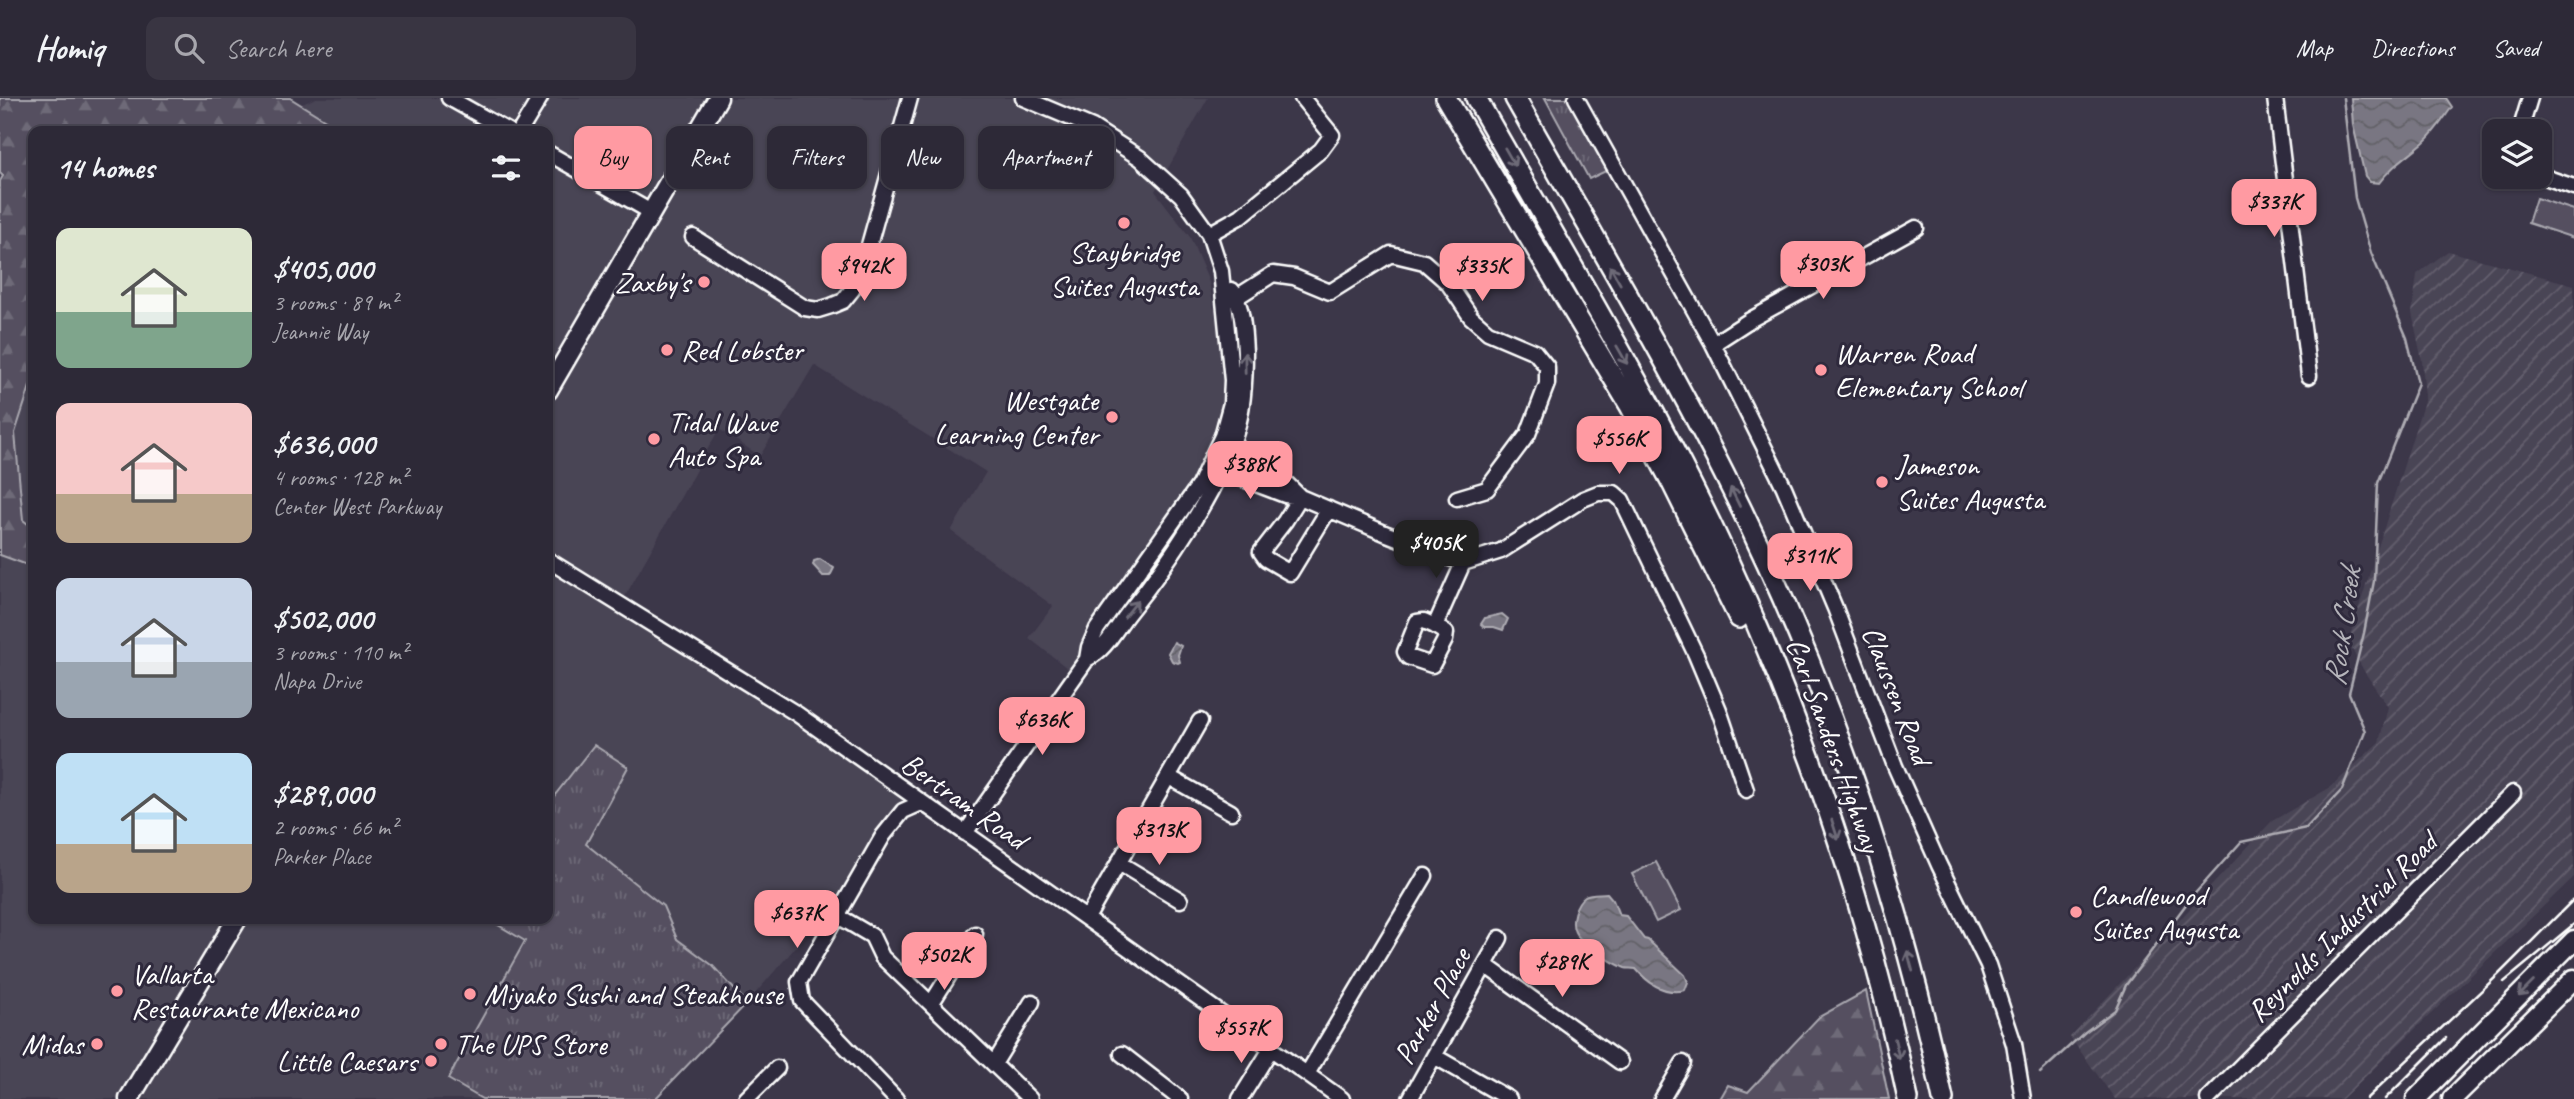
<!DOCTYPE html>
<html lang="en">
<head>
<meta charset="utf-8">
<style>
  body { margin:0; font-family:Caveat,sans-serif; background:#393542; color:#f1f3f6; height:100vh; display:flex; flex-direction:column; font-size:26px; white-space:nowrap }
  * { box-sizing:border-box; margin:0 }
  p { font-size:23px; color:#a7a6ad }
  .icon { flex:none; width:38px; height:38px; fill:none; stroke:currentColor; stroke-width:2; stroke-linecap:round; stroke-linejoin:round }
  .map { position:relative; flex:1; overflow:hidden }
  .panel { position:absolute; left:28px; top:28px; width:525px; height:798px; display:flex; flex-direction:column; background:#2d2937; border-radius:14px; box-shadow:0 2px 5px #0004,0 0 0 2px #484552 }
  .panel>* { flex:none }
  .guide { position:absolute; left:574px; top:28px; width:665px; height:63px; display:flex; gap:14px }
  .controls { position:absolute; left:2482px; top:21px; display:grid; gap:14px }
  .controls a { display:grid; place-items:center; width:70px; height:70px; border-radius:14px; background:#2d2937; box-shadow:0 2px 5px #0004,0 0 0 2px #484552; font-size:35px }
  .price { position:absolute; translate:-50% -60px; padding:0 16px; border-radius:14px; background:#ff9aa2; color:#111; font-size:23px; line-height:46px; filter:drop-shadow(0 2px 4px #0008) }
  .price::after { content:''; position:absolute; left:50%; top:42px; width:21px; height:16px; margin-left:-10px; background:inherit; clip-path:polygon(0 0,100% 0,50% 100%) }
  .price.current { background:#222; color:#fff }
  ul { padding:0; list-style:none }
  li { display:flex; align-items:center; gap:21px; height:175px; padding:0 28px }
  li span { display:grid; place-items:center; flex:none; width:196px; height:140px; border-radius:14px; color:#555 }
  li>.icon { margin-inline-start:auto }
  span .icon { width:84px; height:84px; fill:#fffc; stroke-width:1 }
  li b { font-size:30px }
  h2 { display:flex; justify-content:space-between; align-items:center; height:84px; padding:0 28px; font-size:30px }
  .chip { padding:0 24px; border-radius:14px; background:#2d2937; box-shadow:0 2px 5px #0004,0 0 0 2px #484552; font-size:24px; line-height:63px }
  .chip.current { background:#ff9aa2; color:#111 }
  header { display:flex; align-items:center; gap:42px; box-sizing:border-box; height:98px; padding:0 35px; background:#2d2937; border-bottom:2px solid #484552 }
  header strong { font-size:33px }
  nav { display:flex; gap:38px; margin-inline-start:auto; font-size:24px }
  .search { width:490px; height:63px; background:#393542; display:flex; align-items:center; gap:18px; box-sizing:border-box; padding:0 24px; border-radius:14px; color:#a7a6ad; font-size:26px }
  .map>svg:first-child { display:block }
  .built { fill:#494455 }
  .industrial { fill:url(#industrial-furrows) }
  .grass { fill:url(#grass-tufts); stroke:#aaa8b0; stroke-width:2 }
  .forest { fill:url(#forest-firs); stroke:#aaa8b0; stroke-width:2 }
  .park { fill:#555060; stroke:#aaa8b0; stroke-width:2 }
  .water { fill:url(#water-waves); stroke:#afadb4; stroke-width:2 }
  .lines { fill:none; stroke-linecap:round; stroke-linejoin:round }
  .stream { stroke:#afadb4; stroke-width:2.5 }
  .minor-casing { stroke:#fff; stroke-width:19 }
  .major-casing { stroke:#fff; stroke-width:23 }
  .highway-casing { stroke:#fff; stroke-width:24 }
  .minor { stroke:#2f2a3d; stroke-width:14 }
  .major { stroke:#2f2a3d; stroke-width:18 }
  .highway { stroke:#2f2a3d; stroke-width:19 }
  .rail { stroke:#fff; stroke-width:2.5 }
  .oneway { stroke:#6d6a77 }
  .poi-dot { fill:#ff9aa2; stroke:#2f2a3d; stroke-width:2.5 }
  .labels { text-anchor:middle; dominant-baseline:central; stroke-width:6; stroke-linejoin:round; paint-order:stroke }
  .poi-label { font-size:30px; fill:#fff; stroke:#2f2a3d; text-anchor:start }
  .street-label { font-size:30px; fill:#fff; stroke:#2f2a3d }
  .water-label { font-size:32px; font-style:italic; fill:#b5b4ba; stroke:#2f2a3d }
</style>
</head>
<body>
<header>
<strong>Homiq</strong>
<div class="search"><svg class="icon" aria-label="search" viewBox="0 0 24 24"><circle cx="10" cy="10" r="6"/><path d="M15 15l6 6"/></svg>Search here</div>
<nav><a>Map</a><a>Directions</a><a>Saved</a></nav>
</header>
<div class="map">
<svg width="2574" height="1001" viewBox="0 0 2574 1001">
  <defs>
    <pattern id="industrial-furrows" width="10" height="10" patternUnits="userSpaceOnUse" patternTransform="scale(1.75)"><rect width="10" height="10" fill="#494455"/><path d="M-1 1l2-2M0 10L10 0M9 11l2-2" fill="none" stroke="#64606e"/></pattern>
    <pattern id="grass-tufts" width="24" height="20" patternUnits="userSpaceOnUse" patternTransform="scale(1.75)"><rect width="24" height="20" fill="#555060"/><path d="M3 7l-1-3M5 7V3M7 7l1-3M15 17l-1-3M17 17v-4M19 17l1-3" fill="none" stroke="#6e6a78"/></pattern>
    <pattern id="forest-firs" width="22" height="20" patternUnits="userSpaceOnUse" patternTransform="scale(1.75)"><rect width="22" height="20" fill="#555060"/><path d="M5 1l3.5 6h-7zM16 11l3.5 6h-7z" fill="#6e6a78"/></pattern>
    <pattern id="water-waves" width="16" height="10" patternUnits="userSpaceOnUse" patternTransform="scale(1.75)"><rect width="16" height="10" fill="#797682"/><path d="M0 5q4-4 8 0t8 0" fill="none" stroke="#626167"/></pattern>
  </defs>
  <rect width="100%" height="100%" fill="#3c3749"/>
  <filter id="ink" filterUnits="userSpaceOnUse"><feTurbulence type="fractalNoise" baseFrequency=".0143" numOctaves="2"/><feDisplacementMap in="SourceGraphic" scale="14" xChannelSelector="R" yChannelSelector="G"/><feConvolveMatrix kernelMatrix="1 2 1 2 8 2 1 2 1" color-interpolation-filters="sRGB"/></filter>
  <g filter="url(#ink)">
    <path class="built" d="M316,0h892l-53,93 35,46 19,45 17,88 -12,77 -22,41 -121,183 -42,-33 24,-32 -102,-75 35,-59 -172,-107 -54,91 -41,-27 -96,171 298,203 -174,200 -92,96h-655v-727l33,-52v599h515v-788h-307z"/>
    <path class="industrial" d="M2448,153l126,34v592l-232,222h-227l-45,-62 202,-216 59,-34 48,-45 9,-35 -24,-36 -16,-29 77,-244 -3,-37 -10,-48 5,-39z"/>
    <path class="grass" d="M1545,0h24l39,72 -19,9z
      M594,647l34,22 -42,77 77,62 14,33 35,26 35,38 -92,96h-173l-34,-20 77,-138 -37,-22h60v-115z"/>
    <path class="forest" d="M0,0h290l53,33h-310v246l-18,56 8,87 10,8v39l-33,-12v-374l3,-5 -3,-3z
      M1866,893l23,108h-169l8,-14 20,7 71,-75z"/>
    <path class="park" d="M2536,100l38,12v28l-46,-15z
      M1656,764l25,48 -25,12 -24,-48z"/>
    <path class="water" d="M2351,0h95l6,9c-9,12 -17,25 -28,35 -16,14 -32,23 -45,41l-9,-1 -5,-6 -12,-51z
      M820,461l14,9 -4,8h-7l-10,-11 1,-4z
      M1502,516l6,5 -5,11 -9,-3h-10l-3,-3 4,-6z
      M1174,544l7,4 -3,9 2,7 -2,1 -6,-2 -4,-8z
      M1607,795l6,7 6,15 7,1 18,23 4,1 37,35 3,7 -3,8c-20,5 -37,-7 -49,-21 -4,-1 -8,0 -11,-1 -12,-5 -44,-24 -50,-36 -5,-10 0,-29 10,-36 6,-3 15,-2 22,-3z"/>
    <g class="lines">
      <path class="stream" d="M2040,975l45,-41 30,-22 11,-25 64,-86 51,-57 65,-14 36,-38 23,-59 -16,-38 15,-60 10,-52 4,-98 40,-100 -11,-45 -36,-85 -16,-55 -12,-100"/>
      <g class="minor-casing">
        <path id="minor" d="M449,0l59,33
          M1576,0l137,246 71,143 51,121 60,158 44,99 49,100 26,79 9,55
          M2275,0l34,278
          M520,33l20,-33
          M2520,33l10,-33
          M548,55l103,59
          M2539,77l35,12
          M1209,136l32,-18 80,-66 11,-15 -30,-37
          M693,139l112,71 13,2 13,-4 12,-5 9,-11 14,-34 44,-158
          M1237,199l36,-23 21,3 36,15 61,-38 33,8 24,21 23,34 17,15 47,20 12,15v17l-19,50 -41,55 -30,9
          M1713,246l37,-24 166,-92
          M1217,360l70,26 13,13
          M1209,368l76,29 15,2 87,37 76,29 38,-12 82,-52 15,-6h16l8,7 74,155 23,55 27,80
          M1300,399l-15,24 -24,31 5,7 24,14 39,-64
          M548,462l249,154 545,385
          M1435,528l-11,-5 -7,1 -12,30 3,5 24,8 13,-25 1,-7 -11,-7 28,-63
          M1087,561c19,-9 29,-31 42,-47 38,-47 90,-123 107,-180 8,-25 9,-54 9,-80 -1,-20 -2,-45 -13,-62
          M1169,679l62,35
          M965,735l122,-174 2,-12 8,-18 102,-144 23,-49 9,-33 1,-23 -11,-109 -12,-37 -28,-39 -41,-37 -48,-31 -69,-29
          M1119,765l61,37
          M838,818l34,20 10,21 148,142
          M1087,820l113,-197
          M1485,867l135,97
          M931,906l44,-70
          M1122,956l58,45
          M1434,958l75,43
          M994,966l38,-62
          M1307,976l118,-198
          M746,1001l31,-31
          M896,1001l-94,-98 -3,-19 84,-146 20,-25 18,-8
          M1240,1001l31,-50
          M1410,1001l90,-161
          M1662,1001l21,-36
          M2208,1001l305,-306"/>
      </g>
      <g class="major-casing">
        <path id="major" d="M548,292l170,-292
          M129,1001l108,-180
          M2416,1001l158,-159
          M2452,1001l122,-120"/>
      </g>
      <g class="highway-casing">
        <path id="highway" d="M1446,0l183,306 42,77 68,137
          M1476,0c79,140 164,279 234,424 88,184 156,378 198,577
          M1515,0c74,131 152,260 218,394 96,193 165,397 210,607"/>
      </g>
      <use href="#minor" class="minor"/>
      <use href="#major" class="major"/>
      <use href="#highway" class="highway"/>
      <path class="rail" d="M2504,884l70,-58
        M2366,1001l132,-124 76,-76
        M2385,1001l61,-61"/>
    </g>
    <defs><path id="oneway-shaft" d="M-6 0H5M1.5-3L5.5 0L1.5 3" fill="none" stroke-width="1.6" stroke-linecap="round" stroke-linejoin="round" transform="scale(1.75)"/></defs>
    <g class="oneway">
      <use href="#oneway-shaft" transform="translate(1510 59) rotate(60)"/>
      <use href="#oneway-shaft" transform="translate(1615 177) rotate(-120)"/>
      <use href="#oneway-shaft" transform="translate(1622 257) rotate(60)"/>
      <use href="#oneway-shaft" transform="translate(1245 265) rotate(-91)"/>
      <use href="#oneway-shaft" transform="translate(1735 399) rotate(-116)"/>
      <use href="#oneway-shaft" transform="translate(1131 511) rotate(-51)"/>
      <use href="#oneway-shaft" transform="translate(1835 732) rotate(72)"/>
      <use href="#oneway-shaft" transform="translate(1910 863) rotate(-105)"/>
      <use href="#oneway-shaft" transform="translate(2526 891) rotate(135)"/>
      <use href="#oneway-shaft" transform="translate(1897 951) rotate(77)"/>
    </g>
  </g>
  <g class="poi-dot">
    <circle cx="1124" cy="125" r="7"/>
    <circle cx="704" cy="184" r="7"/>
    <circle cx="667" cy="252" r="7"/>
    <circle cx="1821" cy="272" r="7"/>
    <circle cx="1112" cy="319" r="7"/>
    <circle cx="654" cy="341" r="7"/>
    <circle cx="1882" cy="384" r="7"/>
    <circle cx="2076" cy="814" r="7"/>
    <circle cx="117" cy="893" r="7"/>
    <circle cx="470" cy="896" r="7"/>
    <circle cx="97" cy="946" r="7"/>
    <circle cx="441" cy="946" r="7"/>
    <circle cx="431" cy="963" r="7"/>
  </g>
  <g class="labels">
    <g class="poi-label">
      <text x="1124" y="154" text-anchor="middle">Staybridge<tspan x="1124" dy="34">Suites Augusta</tspan></text>
      <text x="690" y="184" text-anchor="end">Zaxby's</text>
      <text x="681" y="252">Red Lobster</text>
      <text x="1835" y="255">Warren Road<tspan x="1835" dy="34">Elementary School</tspan></text>
      <text x="1098" y="302" text-anchor="end">Westgate<tspan x="1098" dy="34">Learning Center</tspan></text>
      <text x="668" y="324">Tidal Wave<tspan x="668" dy="34">Auto Spa</tspan></text>
      <text x="1896" y="367">Jameson<tspan x="1896" dy="34">Suites Augusta</tspan></text>
      <text x="2090" y="797">Candlewood<tspan x="2090" dy="34">Suites Augusta</tspan></text>
      <text x="131" y="876">Vallarta<tspan x="131" dy="34">Restaurante Mexicano</tspan></text>
      <text x="484" y="896">Miyako Sushi and Steakhouse</text>
      <text x="83" y="946" text-anchor="end">Midas</text>
      <text x="455" y="946">The UPS Store</text>
      <text x="417" y="963" text-anchor="end">Little Caesars</text>
    </g>
    <g class="street-label">
      <text transform="translate(1897 597) rotate(69)">Claussen Road</text>
      <text transform="translate(1834 647) rotate(70)">Carl Sanders Highway</text>
      <text transform="translate(964 703) rotate(35)">Bertram Road</text>
      <text transform="translate(2342 829) rotate(-45)">Reynolds Industrial Road</text>
      <text transform="translate(1432 908) rotate(-61)">Parker Place</text>
    </g>
    <g class="water-label">
      <text transform="translate(2342 529) rotate(-82)">Rock Creek</text>
    </g>
  </g>
</svg>
<div class="controls">
<a><svg class="icon" aria-label="layers" viewBox="0 0 24 24"><path d="M12 4l9 5-9 5-9-5zM3 14l9 5 9-5"/></svg></a>
</div>
<b class="price" style="left:2274px;top:141px">$337K</b>
<b class="price" style="left:1823px;top:203px">$303K</b>
<b class="price" style="left:864px;top:205px">$942K</b>
<b class="price" style="left:1482px;top:205px">$335K</b>
<b class="price" style="left:1619px;top:378px">$556K</b>
<b class="price" style="left:1250px;top:403px">$388K</b>
<b class="price current" style="left:1436px;top:482px">$405K</b>
<b class="price" style="left:1810px;top:495px">$311K</b>
<b class="price" style="left:1042px;top:659px">$636K</b>
<b class="price" style="left:1159px;top:769px">$313K</b>
<b class="price" style="left:797px;top:852px">$637K</b>
<b class="price" style="left:944px;top:894px">$502K</b>
<b class="price" style="left:1562px;top:901px">$289K</b>
<b class="price" style="left:1241px;top:967px">$557K</b>
<div class="guide">
<a class="chip current">Buy</a>
<a class="chip">Rent</a>
<a class="chip">Filters</a>
<a class="chip">New</a>
<a class="chip">Apartment</a>
</div>
<section class="panel">
<h2>14 homes<svg class="icon" aria-label="filters" viewBox="0 0 24 24"><path d="M4 7h16M4 17h16"/><circle cx="9" cy="7" r="2"/><circle cx="15" cy="17" r="2"/></svg></h2>
<ul>
<li><span style="background:linear-gradient(#dfe7d0 60%,#7fa58c 0)"><svg class="icon" aria-label="home" viewBox="0 0 24 24"><path d="M3 11l9-7 9 7M6 9v11h12V9"/></svg></span><div><b>$405,000</b><p>3 rooms · 89 m²</p><p>Jeannie Way</p></div></li>
<li><span style="background:linear-gradient(#f6c9c9 65%,#b9a48a 0)"><svg class="icon" aria-label="home" viewBox="0 0 24 24"><path d="M3 11l9-7 9 7M6 9v11h12V9"/></svg></span><div><b>$636,000</b><p>4 rooms · 128 m²</p><p>Center West Parkway</p></div></li>
<li><span style="background:linear-gradient(#c9d6e8 60%,#9aa5b1 0)"><svg class="icon" aria-label="home" viewBox="0 0 24 24"><path d="M3 11l9-7 9 7M6 9v11h12V9"/></svg></span><div><b>$502,000</b><p>3 rooms · 110 m²</p><p>Napa Drive</p></div></li>
<li><span style="background:linear-gradient(#bfe0f5 65%,#b9a48a 0)"><svg class="icon" aria-label="home" viewBox="0 0 24 24"><path d="M3 11l9-7 9 7M6 9v11h12V9"/></svg></span><div><b>$289,000</b><p>2 rooms · 66 m²</p><p>Parker Place</p></div></li>
</ul>
</section>
</div>
</body>
</html>
